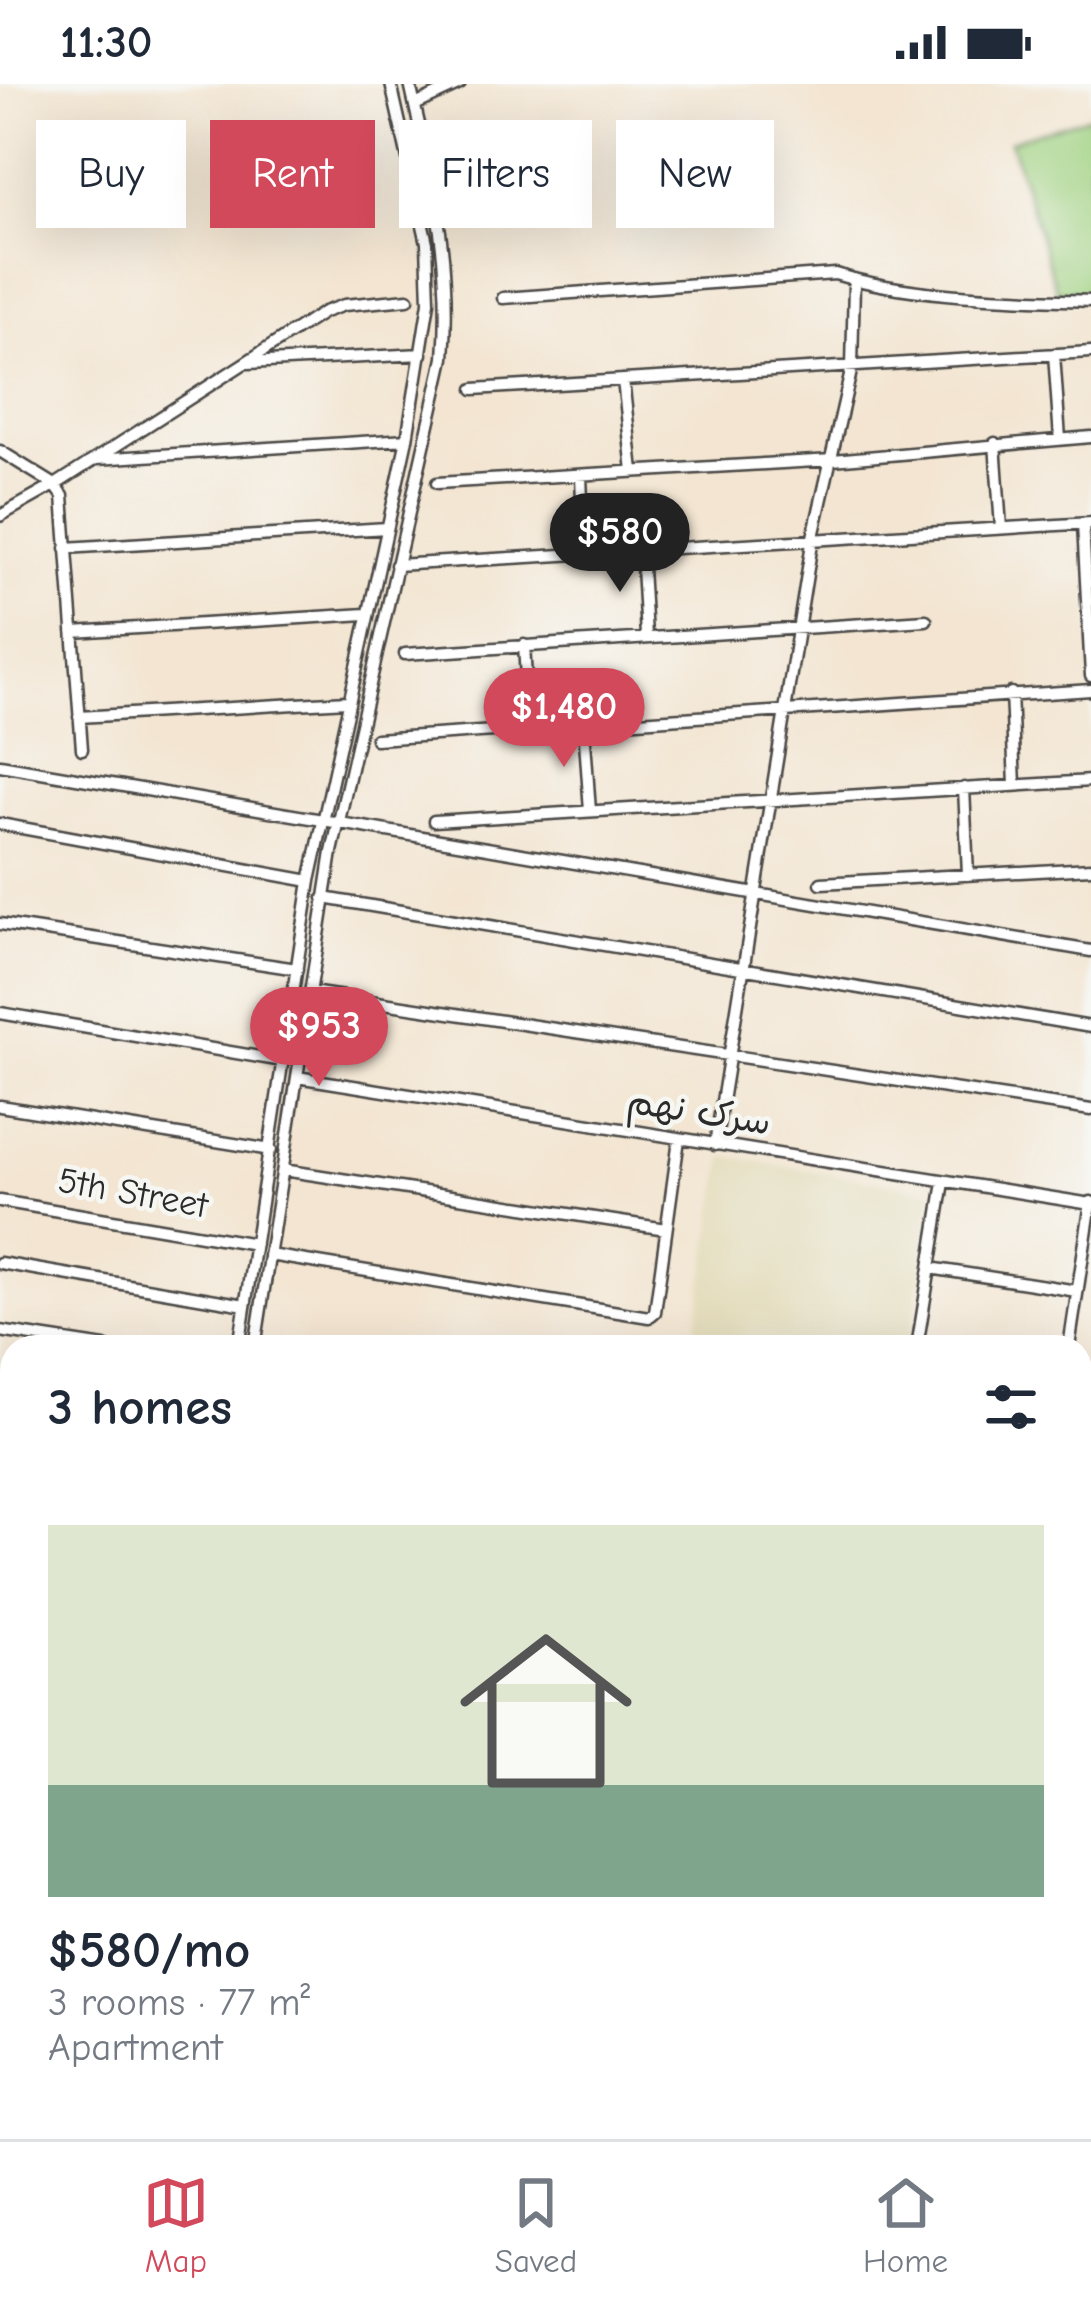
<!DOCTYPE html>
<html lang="en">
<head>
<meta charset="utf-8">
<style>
  body { margin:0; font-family:"Comic Neue","Playpen Sans Arabic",sans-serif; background:#f6f6f7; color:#1f2937; height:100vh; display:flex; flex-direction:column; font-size:45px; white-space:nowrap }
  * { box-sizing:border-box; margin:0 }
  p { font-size:39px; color:#747a83 }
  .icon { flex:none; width:66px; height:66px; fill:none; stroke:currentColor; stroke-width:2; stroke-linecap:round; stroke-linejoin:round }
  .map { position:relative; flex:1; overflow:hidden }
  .panel { position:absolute; left:0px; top:1251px; width:1092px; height:804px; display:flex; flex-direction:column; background:#fff; border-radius:36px 36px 0 0; box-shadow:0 12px 48px #0002 }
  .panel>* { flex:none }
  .banner { position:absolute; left:36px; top:36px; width:1020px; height:108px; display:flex; gap:24px }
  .price { position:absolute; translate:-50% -102px; padding:0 27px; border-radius:42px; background:#d1495b; color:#fff; font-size:39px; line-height:78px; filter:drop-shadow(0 3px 6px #0008) }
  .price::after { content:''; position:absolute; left:50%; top:72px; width:36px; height:27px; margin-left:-18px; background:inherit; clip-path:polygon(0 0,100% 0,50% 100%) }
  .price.current { background:#222; color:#fff }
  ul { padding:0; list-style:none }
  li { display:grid; align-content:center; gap:24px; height:636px; padding:0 48px }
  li+li { border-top:3px solid #e0e1e3 }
  li span { display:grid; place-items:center; height:372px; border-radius:0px; color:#555 }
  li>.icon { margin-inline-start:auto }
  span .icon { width:216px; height:216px; fill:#fffc; stroke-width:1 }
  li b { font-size:51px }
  h2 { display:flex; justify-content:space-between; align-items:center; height:144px; padding:0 48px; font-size:51px }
  .pill { padding:0 42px; border-radius:0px; background:#fff; box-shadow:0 12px 48px #0002; font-size:42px; line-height:108px }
  .pill.current { background:#d1495b; color:#fff }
  .status { display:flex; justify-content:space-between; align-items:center; height:84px; padding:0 60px; background:#fff; direction:ltr }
  .status svg { height:33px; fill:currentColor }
  .dock { display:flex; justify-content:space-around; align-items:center; height:168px; border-top:3px solid #e0e1e3; background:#fff; font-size:33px; color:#747a83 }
  .dock a { display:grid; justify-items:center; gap:6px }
  .dock .current { color:#d1495b }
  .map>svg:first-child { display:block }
  .built { fill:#e3dbba }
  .pitch { fill:#a0d282; stroke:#667e56; stroke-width:3 }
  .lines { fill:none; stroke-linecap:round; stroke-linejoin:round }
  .minor-casing { stroke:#494744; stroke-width:15 }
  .major-casing { stroke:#494744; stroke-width:18 }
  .highway-casing { stroke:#494744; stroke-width:20 }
  .minor { stroke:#fff; stroke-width:10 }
  .major { stroke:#fff; stroke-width:14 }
  .highway { stroke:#fff; stroke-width:15 }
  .labels { text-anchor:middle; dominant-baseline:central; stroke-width:9; stroke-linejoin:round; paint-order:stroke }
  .street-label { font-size:36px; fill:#2b2b2b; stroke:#f6f6f2 }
</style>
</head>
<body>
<div class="status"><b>11:30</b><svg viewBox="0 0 49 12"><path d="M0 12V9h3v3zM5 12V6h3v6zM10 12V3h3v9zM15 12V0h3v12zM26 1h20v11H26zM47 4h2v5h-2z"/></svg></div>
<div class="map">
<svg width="1091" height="2055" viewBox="0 0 1091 2055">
  <rect width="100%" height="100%" fill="#f6f6f2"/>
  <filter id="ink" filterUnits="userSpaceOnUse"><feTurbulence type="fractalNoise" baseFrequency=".00833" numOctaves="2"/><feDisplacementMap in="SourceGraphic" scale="24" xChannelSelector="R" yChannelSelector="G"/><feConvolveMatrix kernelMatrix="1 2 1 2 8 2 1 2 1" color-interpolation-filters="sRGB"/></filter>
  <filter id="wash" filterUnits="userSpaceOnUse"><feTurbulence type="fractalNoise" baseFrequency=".004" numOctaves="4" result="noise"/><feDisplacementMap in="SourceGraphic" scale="48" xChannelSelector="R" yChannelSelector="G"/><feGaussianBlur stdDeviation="2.7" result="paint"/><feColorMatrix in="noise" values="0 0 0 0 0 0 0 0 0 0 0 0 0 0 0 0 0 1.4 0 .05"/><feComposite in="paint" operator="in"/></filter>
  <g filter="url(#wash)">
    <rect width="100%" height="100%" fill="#f3e5d1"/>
    <path class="built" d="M724,1072l209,35 -24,156h-216z"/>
    <path class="pitch" d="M1091,32v178l-34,-3 -47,-150z"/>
  </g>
  <g filter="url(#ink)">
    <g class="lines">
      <g class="minor-casing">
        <path id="minor" d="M415,21l45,-21
          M503,214l332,-24c80,24 172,24 256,27
          M1054,270l6,85
          M248,279l174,-9
          M623,296l10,91
          M474,305l617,-37
          M995,359l6,85
          M0,367l55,34 8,11 19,253
          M97,375l310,-20
          M581,391l3,79
          M437,399l396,-23 258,-23
          M0,432l55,-31 269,-173 20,-7 64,-6
          M1083,440l8,152
          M66,464l321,-20
          M641,466l5,86
          M396,481l695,-42
          M73,548l293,-18
          M524,561l5,84
          M405,570l521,-34
          M1011,609l4,92
          M79,633l268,-16
          M584,642l6,85
          M376,655l715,-49
          M0,681l1091,186
          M964,704l4,87
          M434,737l657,-40
          M0,740l310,57
          M821,799l270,-15
          M324,814l767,129
          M0,840l297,45
          M311,908l780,118
          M0,929l283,48
          M297,993l794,127
          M0,1022l271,44
          M715,1061l98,-608 39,-170 2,-84
          M283,1086l383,59
          M0,1117l255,43
          M269,1171l380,62 6,-5 24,-173
          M0,1179l245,42
          M930,1184l147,23
          M0,1247l105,16
          M239,1263l71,-466 97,-442 22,-137 -2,-59 -36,-159
          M255,1263l77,-495 112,-494c8,-102 -12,-175 -34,-274
          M917,1263l27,-165
          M1069,1263l22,-145
          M0,1337l12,2
          M0,1432l12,1
          M1080,1446l11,2
          M0,1519l12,2
          M0,1611l12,2
          M0,1703l12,2
          M0,1760l12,2
          M0,1819l12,2
          M1080,1823l11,-65
          M0,1861l12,2
          M0,1951l12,2
          M374,2043l76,12
          M0,2044l77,11
          M116,2055l2,-12
          M133,2055l1,-12
          M501,2055l2,-12
          M556,2055l1,-12
          M1047,2055l2,-12"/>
      </g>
      <g class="major-casing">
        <path id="major" d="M0,1778l12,2
          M0,1798l12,2"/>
      </g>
      <g class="highway-casing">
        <path id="highway" d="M1080,1979l11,-78
          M1069,2055l1,-12
          M1080,2055l11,-73"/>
      </g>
      <use href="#minor" class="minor"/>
      <use href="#major" class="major"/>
      <use href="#highway" class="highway"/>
    </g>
  </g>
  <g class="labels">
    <g class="street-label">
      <text transform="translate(699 1028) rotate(9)">سرک نهم</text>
      <text transform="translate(133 1109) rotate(10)">5th Street</text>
    </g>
  </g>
</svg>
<b class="price current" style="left:620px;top:511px">$580</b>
<b class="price" style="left:564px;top:686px">$1,480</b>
<b class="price" style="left:319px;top:1005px">$953</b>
<div class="banner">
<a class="pill">Buy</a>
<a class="pill current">Rent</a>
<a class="pill">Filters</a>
<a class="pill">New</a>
</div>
<section class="panel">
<h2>3 homes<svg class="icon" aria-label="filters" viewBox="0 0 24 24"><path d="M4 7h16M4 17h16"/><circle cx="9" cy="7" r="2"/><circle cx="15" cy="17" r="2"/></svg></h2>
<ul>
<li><span style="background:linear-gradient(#dfe7d0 70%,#7fa58c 0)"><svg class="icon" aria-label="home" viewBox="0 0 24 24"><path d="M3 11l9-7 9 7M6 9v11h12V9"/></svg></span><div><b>$580/mo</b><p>3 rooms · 77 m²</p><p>Apartment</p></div></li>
</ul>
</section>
</div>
<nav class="dock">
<a class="current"><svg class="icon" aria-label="map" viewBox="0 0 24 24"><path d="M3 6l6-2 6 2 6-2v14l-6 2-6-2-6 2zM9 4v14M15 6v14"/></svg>Map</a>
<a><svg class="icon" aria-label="saved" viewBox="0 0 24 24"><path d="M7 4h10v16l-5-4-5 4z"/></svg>Saved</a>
<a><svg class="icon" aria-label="home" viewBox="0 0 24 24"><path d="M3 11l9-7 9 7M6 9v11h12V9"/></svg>Home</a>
</nav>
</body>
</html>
